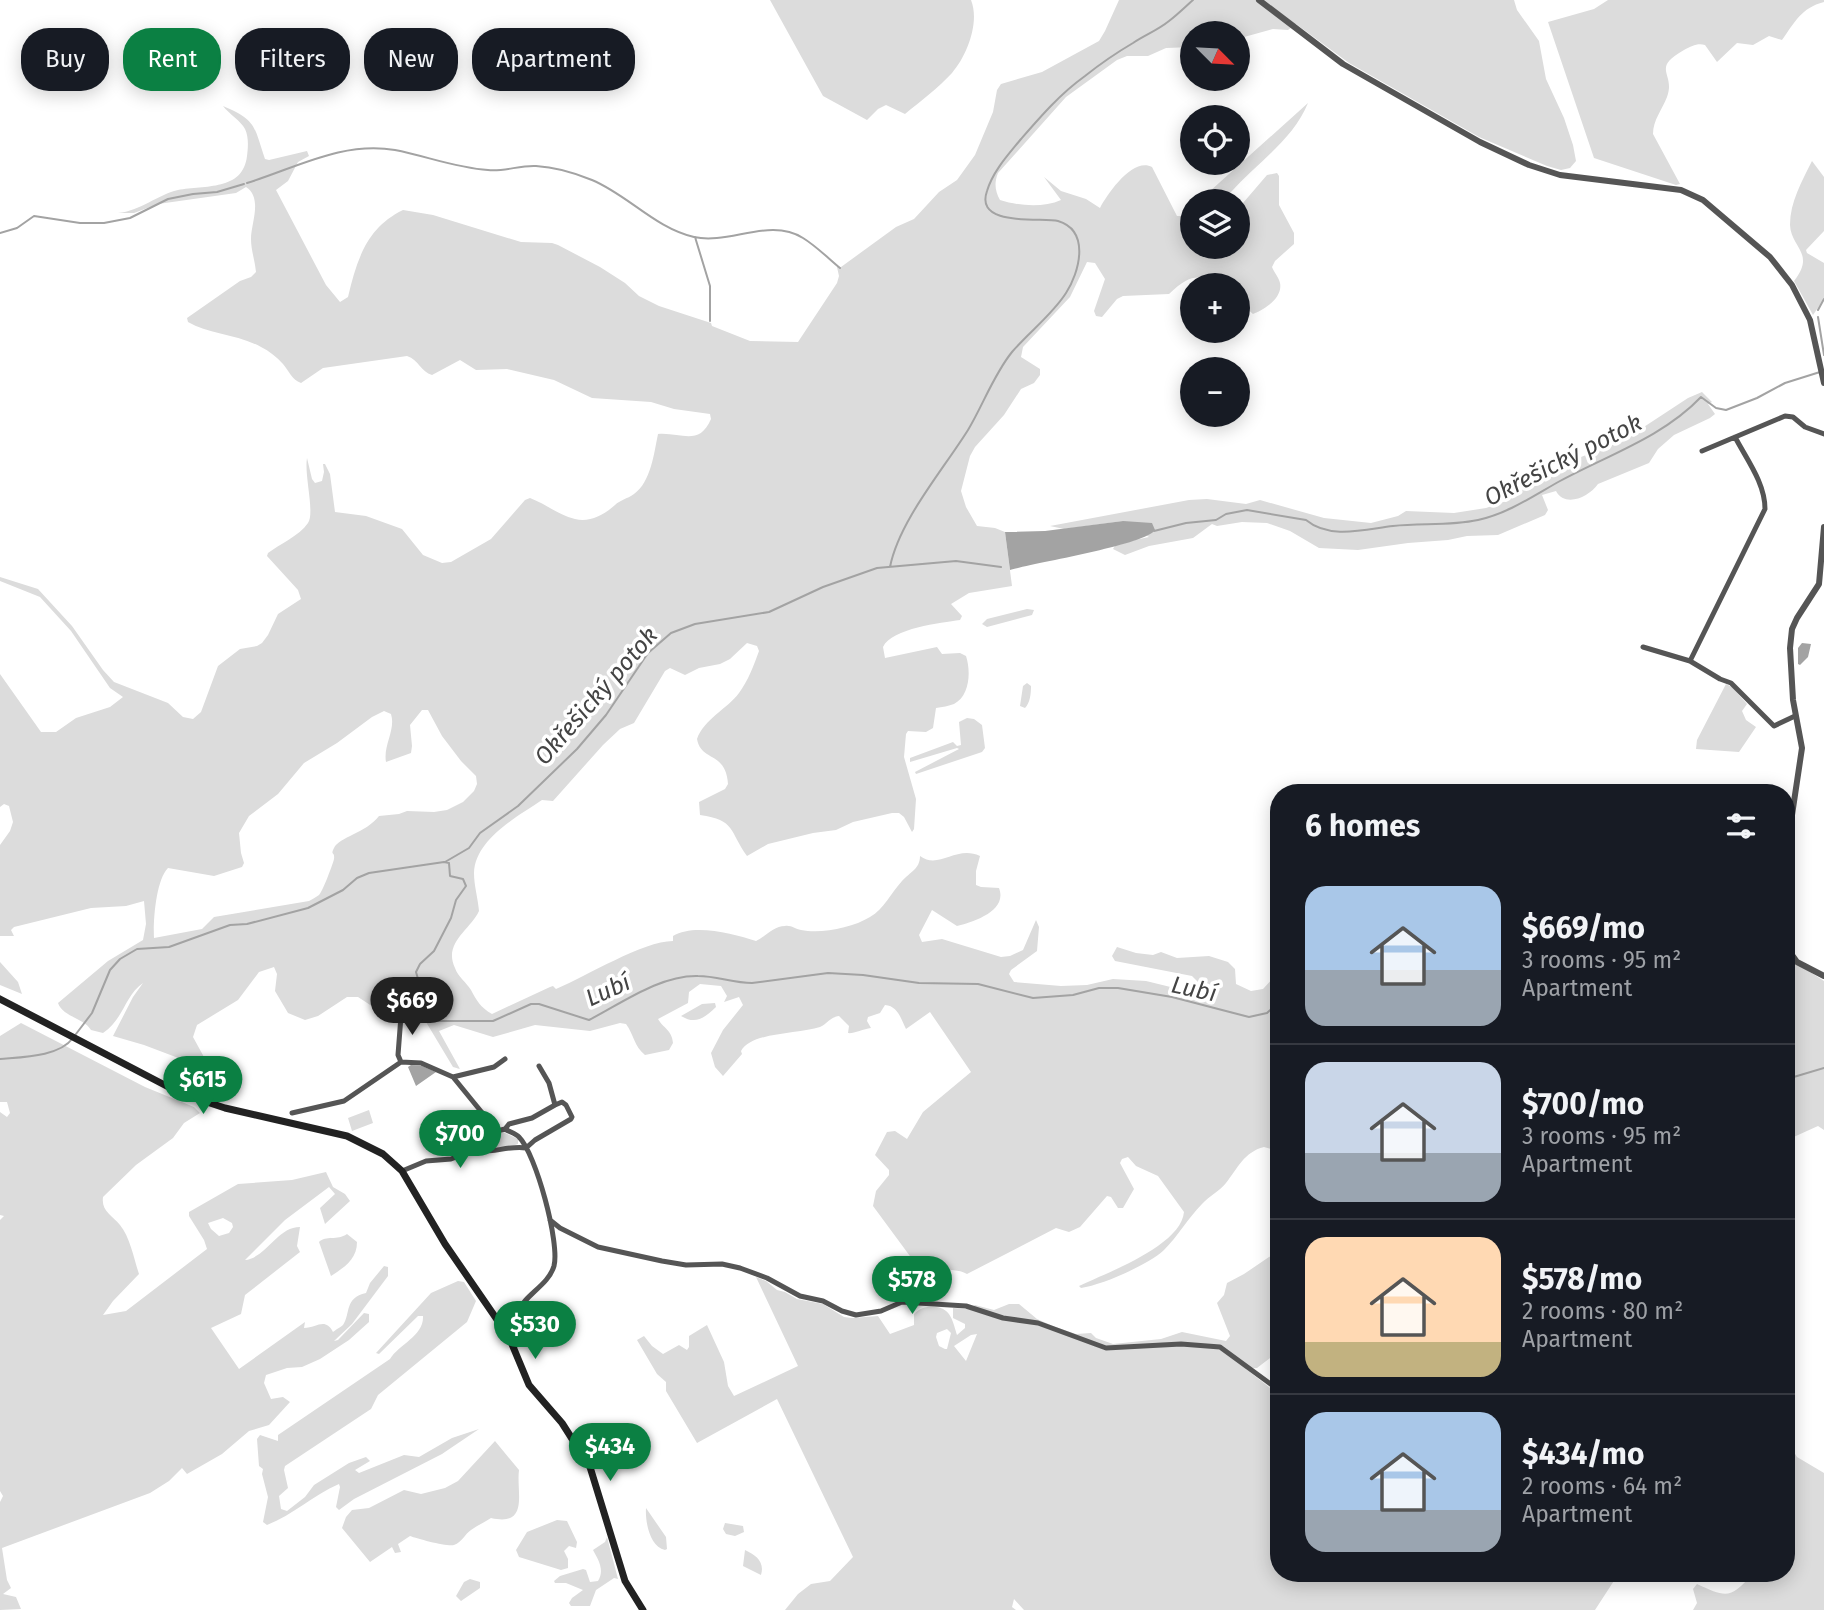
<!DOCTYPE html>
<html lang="en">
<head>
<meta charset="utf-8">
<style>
  body { margin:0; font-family:"Fira Sans",sans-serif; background:#20242c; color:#f1f3f6; height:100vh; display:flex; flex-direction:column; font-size:26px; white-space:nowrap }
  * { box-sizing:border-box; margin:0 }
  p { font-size:23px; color:#9ea1a6 }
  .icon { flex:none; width:38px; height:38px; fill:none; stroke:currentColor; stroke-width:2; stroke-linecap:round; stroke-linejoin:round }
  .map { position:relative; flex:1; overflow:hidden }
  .drawer { position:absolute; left:1270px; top:784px; width:525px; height:798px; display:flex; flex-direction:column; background:#171b24; border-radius:28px; box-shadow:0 4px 18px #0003 }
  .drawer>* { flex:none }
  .guide { position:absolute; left:21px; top:28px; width:665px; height:63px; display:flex; gap:14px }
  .needle { width:46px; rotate:114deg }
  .buttons { position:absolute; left:1180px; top:21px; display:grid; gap:14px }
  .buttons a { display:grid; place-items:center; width:70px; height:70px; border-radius:50%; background:#171b24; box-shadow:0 4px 18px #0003; font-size:35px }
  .price { position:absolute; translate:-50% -60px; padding:0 16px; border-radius:24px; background:#0b8043; color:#fff; font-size:23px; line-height:46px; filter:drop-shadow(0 2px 4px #0008) }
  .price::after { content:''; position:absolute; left:50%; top:42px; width:21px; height:16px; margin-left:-10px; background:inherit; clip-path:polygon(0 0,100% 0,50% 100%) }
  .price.active { background:#222; color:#fff }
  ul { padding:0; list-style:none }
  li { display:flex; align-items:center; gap:21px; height:175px; padding:0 35px }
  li+li { border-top:2px solid #363941 }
  li span { display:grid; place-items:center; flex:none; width:196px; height:140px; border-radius:21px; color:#555 }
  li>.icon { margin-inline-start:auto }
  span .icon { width:84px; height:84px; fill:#fffc; stroke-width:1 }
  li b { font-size:30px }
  h2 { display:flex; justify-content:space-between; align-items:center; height:84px; padding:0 35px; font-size:30px }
  .tag { padding:0 24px; border-radius:28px; background:#171b24; box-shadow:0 4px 18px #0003; font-size:24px; line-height:63px }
  .tag.active { background:#0b8043; color:#fff }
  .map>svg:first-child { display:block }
  .green { fill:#dcdcdc; fill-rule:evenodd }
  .water { fill:#a3a3a3 }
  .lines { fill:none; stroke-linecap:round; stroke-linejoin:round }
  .stream { stroke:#a3a3a3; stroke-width:2 }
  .minor { stroke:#555; stroke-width:5 }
  .tertiary { stroke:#555; stroke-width:6 }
  .secondary { stroke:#222; stroke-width:7 }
  .labels { text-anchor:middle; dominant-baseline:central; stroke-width:7; stroke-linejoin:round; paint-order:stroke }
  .water-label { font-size:24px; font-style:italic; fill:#444; stroke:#fff }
</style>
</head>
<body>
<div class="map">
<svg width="1824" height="1610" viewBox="0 0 1824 1610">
  <rect width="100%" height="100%" fill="#fff"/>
  <path class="green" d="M770,0h201c9,22 -4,56 -19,73 -14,15 -31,28 -47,41l-19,-9 -8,4 -11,11 -44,-24z
    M1119,0h395l3,10 22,31 7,38 18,39 9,27 3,16 -6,7 -9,2 -14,-4 -68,-29 -130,-74 -53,-39 -8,6 -15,-1 -36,10v-6h-45v14l-26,1 -18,8h-21l-10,4 -51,37 -68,76c-4,10 -3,18 2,27 19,6 43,8 61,0l-17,-23 17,14 25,8 14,9c8,-15 33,-51 52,-41l25,49h6l9,-8v39h45v-37l30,-35 10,-2 2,3v29l15,28v11l-19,17 -3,6c2,5 7,11 8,16 3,14 -15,27 -27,31l-16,-14v-15c-34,0 -36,-22 -68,9l-46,2 -6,3 -15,18 -6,-1 -2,-5 11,-32 -10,-16 -8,-1 -17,35 -47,50 -2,10 19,12v6l-6,8 -13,6 -17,26 -29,32 -5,9 -9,35 5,16 11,19 18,2 10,4 7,54 -43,7 -18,11 11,12 -2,4c-19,3 -68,8 -77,27l2,11 52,-11 5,7 18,-1 6,3c5,15 4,40 -12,48 -5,2 -12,3 -18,4l-3,20 -7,4 -18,-1 -2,3 -2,23 12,42 -2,30 -2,3 -8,-15 -5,-4h-7l-39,9 -17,8 -23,3 -45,11 -21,12c-18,-25 -11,-36 -47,-41l-1,-13 26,-13 3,-5c-2,-33 -27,-22 -31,-45 7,-20 30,-30 42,-46 9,-12 15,-28 20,-42l-2,-5 -10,-3 -17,16 -10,5 -21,4 -14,7 -15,-7 -5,3 -31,52 -14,6 -17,16 -50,56 -11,-1c-25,17 -67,39 -68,73 0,13 4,25 5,38 -9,19 -36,32 -24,57 3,9 12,15 16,22 6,11 9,17 21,24l58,-27 3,-1 3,3c31,-13 87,-48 117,-48v-5c21,-13 61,-2 83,5 10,-5 18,-15 29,-15 6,-1 10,3 16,4 20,4 51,-2 69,-13 14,-8 21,-24 32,-36 8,-9 18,-12 18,-25 19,14 36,-11 60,0l-4,15v14l5,2 18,1c9,23 -26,34 -42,38l-25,-16 -13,25 3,7 20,-3 59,18 9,-1 13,-6 13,-30 3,7 -2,24 -26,19 -2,4 5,8 47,4 26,-1 26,-6 33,2 45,11 6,-1v-10l-5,-5 -77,-15 -3,-5 5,-9 19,6 17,2 8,-3 16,6 32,-2 19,6 7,7 1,15 15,7 12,-2 11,-12 5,-3v177l-15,-4c-20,5 -26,21 -38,36 -6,8 -17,13 -24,21 -14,14 -24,32 -38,46 -16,15 -62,35 -83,38l-2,-2c27,-13 102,-40 105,-74l-26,-36 -22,-10 -8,-9 -6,2 -2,4 14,26 -11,19h-5l-7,-11 -4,-1 -27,31 -11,5 -13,-4 -89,46c-12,-7 -35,-3 -49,-7l-45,-61 3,-15 13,-16v-5l-14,-15 12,-23 8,-1 12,8 16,-27 48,-40 -41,-60 -24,17c-5,-10 -8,-23 -21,-24l-5,8 -12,4 -1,4 4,7c-8,1 -18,6 -23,5l1,-7 -10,-10c-9,1 -12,8 -19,11 -21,7 -69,5 -79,24l1,3 -19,22 -8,-9 -4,-14 12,-23 20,-25 -4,-8 -15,5 3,-6 -6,-10 -21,-2 -11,8 -1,11 -30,16c5,9 14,11 15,24l-4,7 -24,5c-11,-9 -11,-20 -19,-31l-6,-1 -30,8 -55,-6 -42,12 -39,-12 -15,6 21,38 -7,-2 -33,-55 -13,3 -2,4 -18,-3 -29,-19h-11l-29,19 -13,4 -17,-7 -13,-22 2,-17 -3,-7 -15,5 -21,28 -41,25 -4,12 23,42 -35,-20 -37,-14 -31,-9 20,-39 10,-14c-18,12 -19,36 -40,50l-12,-3c-7,-12 -28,-13 -33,-27l50,-42 35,-21 3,-16 -2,-23 -18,5 -35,2 -77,19 -3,3 3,6h-14v-91l10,-14 3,-9 -4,-16 -5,-2 -4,3v-133l41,58h15l20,-14 34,-11 13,-10 -13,-9 -39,-57 -31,-34 -40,-16v-4l38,12 34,37 31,44 11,12 54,21 15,14 10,2 8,-7 17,-46 22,-17 17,-3 5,-3 6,-8 10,-21 23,-15 -3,-9 -31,-34 1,-3c12,-9 31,-17 40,-30 7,-10 -4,-48 -1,-65l5,21 3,4 7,-2 2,-9 -1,-8h2l5,10 5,38 31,4 36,13 21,26 19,8 9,-1 40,-23 34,-39 5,-2c16,6 28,17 45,21 14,4 29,-4 40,-14 5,-5 12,-6 19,-11 17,-12 20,-41 24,-60 23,-2 41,13 53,-15l-1,-5 -36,-5 -23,-7 -59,-4 -38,-18 -47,-11 -31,1 -16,-10 -28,15c-11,-3 -13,-15 -25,-19l-84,12 -22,15c-9,-3 -12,-12 -18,-19 -6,-7 -14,-13 -22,-17 -24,-13 -53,-13 -73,-25l-1,-4 53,-37 11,-4 5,-5c-1,-11 -5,-22 -5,-33 0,-16 12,-41 -5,-52l-10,6 -78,11 -24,9h-16c22,-2 39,-18 60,-23 27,-5 65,1 69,-34 1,-8 2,-19 -2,-27 -4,-8 -16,-15 -22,-23 34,14 31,21 42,53l4,1 38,-9 2,5 -11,6 -10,19 -12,9 50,95 14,17 8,-5c9,-37 18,-69 55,-87l30,5 88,27 31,1 6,2 42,22 25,16 14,13 20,10 52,17 1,3 38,15 48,1 39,-59 2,-7 -2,-9h4l55,-40 18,-8 25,-27 18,-12 18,-25 18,-43 4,-22 4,-6 41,-12 57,-31 6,-10zM422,710h6l14,26 19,25 15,15 1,8 -3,7 -11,11 -16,8 -13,2 -27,-1 -8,3 -20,2c-13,17 -40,21 -45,32 -4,8 1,3 0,11 -1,5 -12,34 -15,36 -3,2 -6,4 -10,6l-95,16 -12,12 -48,9c-1,-17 2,-58 14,-70l46,8 28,-9 2,-4 -3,-10 -2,-20 10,-17 29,-22 26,-31 33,-20 35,-26 12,-6 7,3c5,16 -8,31 -5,48l25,-9 1,-7 -2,-21z
    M1608,0h216v2c-23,6 -29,20 -42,38l-13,-4 -16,9 -16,-2 -20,19 -12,-17c-8,-2 -13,1 -21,5 -34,19 -8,23 -17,47 -5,13 -14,23 -14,37l27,50 -4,1 -82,-27 -46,-136 46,-13z
    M1308,103c-15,37 -51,60 -77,89 -6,4 -12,1 -19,4 -6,2 -6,5 -13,5z
    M1812,161l12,16v54l-18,19 1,3 17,10v36l-11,16 -19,-34c22,-28 -3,-33 -4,-56 0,-23 12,-44 22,-64z
    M1702,392l10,10 -4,2 7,10 -5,4 -36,17 -16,14 -9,14 -51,21c-9,13 -33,24 -42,7l-14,4 6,15 -3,5 -47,20 -31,1 -19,4 -40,3 -50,7 -39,-2 -29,-17 -23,-8 -25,-1 -25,4 -5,-2 -19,14 -44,8 -24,9 -12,-6 3,-5 33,-7 -26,-16 -59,8 -14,-3 139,-26 18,-1 39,5 14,-4 64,18 47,5 27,-7 8,-5 48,2 32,-5 20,-7 25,-19 23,-6 9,-8 18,-11 43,-17 64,-42z
    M1027,609l7,1 -2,5 -45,12 -5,-3 5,-5z
    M1027,683l4,3c0,8 -1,17 -6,22l-5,-2 3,-20z
    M1726,684l6,3 15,17 -5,7 4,9 10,7 -17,25 -43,-3 1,-9z
    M967,718l7,1 8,6 3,23 -3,4 -66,22 -1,-2 44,-23 -2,-1 -47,14v-4l43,-16 4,4 4,-1 -2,-23z
    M1787,957l37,24v149l-6,-4 -31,14z
    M0,962l18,20 4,12 -22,-9z
    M715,1003l1,4c-12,11 -20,18 -35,9l21,-12z
    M21,1023l124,64 49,20 6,6 -16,10 -11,15 -37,27 -33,32c-2,14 9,18 17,28 10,12 14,34 19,49l-26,27 -10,14 23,-4 81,-62 -3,-9 -15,-24v-4l49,-28 54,-4 34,-8 7,15 12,7 5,7 -25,23 -5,-16 15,-14 -6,-7 -44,33 -40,40c21,-2 32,-33 55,-33l-3,19 3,6 -55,43 -4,19 -30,14 28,41 66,-47 -1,6c13,0 21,-11 29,4 1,-1 9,-6 10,-7 8,-12 1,-27 23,-32l4,-10 14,-17 4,1v9l-36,48 -18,17 4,-1 26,-27 5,1v8l-20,18 -29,19 -18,8 -15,1 -21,7 -2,8 7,16 12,-2 7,5 -21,23 -20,6 -27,23 -35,20 -5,-6 -13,13 -19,12 -148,55 5,32 4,8 -8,6 13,3 5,12 -21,1v-108l3,-6 -3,-5v-271l4,-4 -4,-1v-103l7,5 3,-4 -3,-11h-7v-66zM223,1218l9,5 1,4 -4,6 -10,3 -8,-7 -3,-6z
    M369,1110l4,13 -21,8 -4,-13z
    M503,1132l15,7v5l-24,8 -15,-3 19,-16z
    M347,1234l10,8c0,17 -12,25 -26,34l-12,-34c7,-7 18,-1 28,-8z
    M1279,1253v98l-22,17 -11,1 29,23 -3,-10 7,-3v194h340l-24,37h-571l-10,-11 -2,8 4,3h-231l13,-16 13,-10 19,-3 23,-24 -76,-158 -80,44 -31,-52v-9l-9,-8 -20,-34 7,-4 8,10 11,8 16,-9 8,5 2,-3v-11l18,-11 17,37 4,24 6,10 64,-30 -42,-89 10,4 11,9 8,2 12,7 26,5 21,13 8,1 26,-2 12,18 24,-9v-11c6,-6 12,-8 21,-7 16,1 18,15 22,28l8,-7v-4l-12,-6v-10l14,1 8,-4 19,5 15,-6h10l18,15 16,7 23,8 15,-1 5,5 17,6 48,-5 21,-7 44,9 4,-5 -13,-33 7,-8 3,-12 17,-9 25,-17zM947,1329l4,4 -4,16h-2l-6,-3 -3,-9 1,-4zM977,1334l-11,27 -12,-15 17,-11z
    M458,1281l6,1 12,19 -9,21 -89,73 -7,14 -86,57 -1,4 4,18 -9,8 2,13 6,2 18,-14 9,-12 35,-22 17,-6 4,4 -15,9 4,3 45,-18 15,2 33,-19 27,-9 -37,25 -88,45 -15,11 -3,-3 4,-20 -1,-3c-26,11 -46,31 -72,41l-4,-3 5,-25 -6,-23 1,-5 -4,-3 -2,-27 3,-4 18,6v-6l112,-76c9,-15 34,-23 33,-43h-5l-39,38 -3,-1 55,-60z
    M495,1441l24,29c-3,22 11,57 -28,48 -6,4 -13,7 -20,12 -6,4 -9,12 -17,15 -6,2 -36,-6 -44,-9l-12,8 3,8 -6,1 -3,-6 -22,15 -28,-34 4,-11 6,-7 17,-2 35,-18 17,4 24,-6 13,-7z
    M1787,1441l10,16 27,16v137h-131l4,-7 -4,-14 4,-5c30,14 34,15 56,-11h34v-22l3,-6 -3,-5z
    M646,1508l20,29 1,12 -2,1c-15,-3 -20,-28 -19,-42z
    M557,1520l10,1 10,21 -1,6 -7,-2 -5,5 4,8v9l-7,2 -42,-13 -3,-7 11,-18z
    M725,1523l18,3 1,6 -9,4 -9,-2 -3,-5z
    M607,1537l11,42 -4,-1 -18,12 -6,16h-19l-2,-3 3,-5 11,-8 -17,-7h-11l-1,-2 6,-5 23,-7 3,1 4,12 8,-1c7,-11 0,-22 -5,-31l12,-8z
    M745,1550c11,5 20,12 16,25l-18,-9z
    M470,1579l10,3v6l-19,13 -5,-5 8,-14z"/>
  <path class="water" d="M1123,521l29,2 3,7c-10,15 -122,33 -145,40l-5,-38 40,-1z
    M1802,643l9,1 -3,13 -8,8 -2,-1v-16z
    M411,1065l11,1 14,6 -20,14 -8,-19z"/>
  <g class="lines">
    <path class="stream" d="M247,183c49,-15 95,-42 148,-33 31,6 61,18 93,20 16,2 32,-5 48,-4 18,1 39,7 56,14 36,15 63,48 102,57 35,8 76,-20 109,1 13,8 25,20 37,30
      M0,233l17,-5 17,-12 46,7h24l26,-5 38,-19 25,-5 24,-2 27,-8
      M695,237l15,49v35
      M1818,310l6,-11
      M1818,317l6,38
      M1154,531l32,-8 30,-3 10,-6 21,-4 59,10c24,20 60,9 87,6 29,-3 57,0 85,-6 31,-7 55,-24 82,-39 48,-26 103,-44 141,-84l15,11 10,2 31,-12 28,-15 35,-11
      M890,567c9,-46 53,-97 78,-137 15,-25 26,-56 44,-78 17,-20 40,-37 54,-59 13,-20 25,-62 -8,-72 -15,-4 -84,7 -71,-30 6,-20 21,-36 34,-52 20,-23 39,-45 64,-63 15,-12 31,-23 48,-33 12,-8 25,-13 36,-22 8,-6 16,-14 24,-21
      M445,862l24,-14 11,-15 38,-27 59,-57 29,-34 42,-62 23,-20 24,-9 74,-12 54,-25 54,-19 79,-7 45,6
      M76,1034l16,-21 18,-43 10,-11 17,-10 32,-2 61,-22 17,-1 61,-16 35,-18 14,-12 12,-5 75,-11 5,1 1,13 13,3 3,7 -10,14 -5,18 -17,33 -14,13 -4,8 11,38 8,11h58l38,-17h8l50,16c33,-17 71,-45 109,-44 19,0 35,7 54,7l76,-10 35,2 56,8 59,1 55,14 40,-3 26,-7h19l54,9 77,20 18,-4 12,-11
      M0,1059c21,-2 59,-2 73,-21
      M1787,1079l37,-11"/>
    <path class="minor" d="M1702,451l83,-35 8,1 12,10 19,7
      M1643,647l47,14 30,18 11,4 43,43 21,-10
      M1690,661l75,-152c0,-26 -18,-49 -30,-72
      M401,1016l-3,39 3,7
      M453,1077l41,-10 11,-8
      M292,1113l52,-12 57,-39 20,1 32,14 44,54
      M505,1129l4,-5 23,-6 23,-13 -6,-22 -10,-17
      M472,1151c20,3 37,-6 54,-3l9,-8 36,-21 1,-2 -6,-12 -4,-3 -7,3
      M402,1171l24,-10 25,-2 21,-8 25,-20 8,-2c5,3 11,5 14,8 17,17 41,106 35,129 -6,20 -29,28 -36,46 -6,12 2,24 -4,37
      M550,1220l10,8 38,19 64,14 24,4 36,-1 18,4 27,10 33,18 23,5 19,10 14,4 25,-4 21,-9 64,4 37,12 35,5 68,25 75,-4 39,3 52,38 7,-3"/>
    <path class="tertiary" d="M1259,0l84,64 137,78 49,23 31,10 121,15 22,10 67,57 22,28 18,35 14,63
      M1787,917l5,-102 10,-67 -9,-48 -3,-52 2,-19 5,-11 22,-34 5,-57
      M1787,948l10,14 27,14"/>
    <path class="secondary" d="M0,999l180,94 45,15 122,28 36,18 19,17 43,73 64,93 20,48 33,38 28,44 35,114 18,29"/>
  </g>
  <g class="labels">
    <g class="water-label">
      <text transform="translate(1563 460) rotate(-27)">Okřešický potok</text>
      <text transform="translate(596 696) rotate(-49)">Okřešický potok</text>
      <text transform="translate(1194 989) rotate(12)">Lubí</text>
      <text transform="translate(608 990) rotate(-24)">Lubí</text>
    </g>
  </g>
</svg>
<div class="buttons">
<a><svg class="needle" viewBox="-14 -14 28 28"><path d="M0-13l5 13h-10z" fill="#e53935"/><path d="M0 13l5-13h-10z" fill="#9ea1a6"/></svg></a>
<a><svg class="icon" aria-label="locate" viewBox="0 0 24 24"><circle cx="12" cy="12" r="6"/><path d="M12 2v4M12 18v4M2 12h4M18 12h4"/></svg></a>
<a><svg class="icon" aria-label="layers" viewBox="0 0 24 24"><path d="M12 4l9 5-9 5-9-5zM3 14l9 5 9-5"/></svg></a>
<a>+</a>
<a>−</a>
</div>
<b class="price active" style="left:412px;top:1037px">$669</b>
<b class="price" style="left:203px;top:1116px">$615</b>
<b class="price" style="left:460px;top:1170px">$700</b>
<b class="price" style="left:912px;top:1316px">$578</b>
<b class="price" style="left:535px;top:1361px">$530</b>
<b class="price" style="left:610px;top:1483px">$434</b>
<div class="guide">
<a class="tag">Buy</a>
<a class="tag active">Rent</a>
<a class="tag">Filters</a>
<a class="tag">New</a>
<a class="tag">Apartment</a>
</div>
<section class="drawer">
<h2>6 homes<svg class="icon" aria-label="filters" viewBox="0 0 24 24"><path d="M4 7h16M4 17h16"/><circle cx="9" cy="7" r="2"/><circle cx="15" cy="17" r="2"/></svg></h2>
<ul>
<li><span style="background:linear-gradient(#a9c7e8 60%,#9aa5b1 0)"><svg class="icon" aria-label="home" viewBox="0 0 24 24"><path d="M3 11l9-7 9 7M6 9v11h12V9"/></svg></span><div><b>$669/mo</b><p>3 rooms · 95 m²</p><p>Apartment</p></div></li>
<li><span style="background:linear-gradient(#c9d6e8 65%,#9aa5b1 0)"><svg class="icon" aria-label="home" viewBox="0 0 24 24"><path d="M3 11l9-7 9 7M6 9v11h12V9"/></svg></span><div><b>$700/mo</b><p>3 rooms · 95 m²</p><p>Apartment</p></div></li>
<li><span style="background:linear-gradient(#ffd9b3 75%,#c2b280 0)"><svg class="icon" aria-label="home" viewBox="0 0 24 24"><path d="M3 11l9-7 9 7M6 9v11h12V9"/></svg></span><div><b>$578/mo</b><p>2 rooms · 80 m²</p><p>Apartment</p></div></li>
<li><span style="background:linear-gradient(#a9c7e8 70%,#9aa5b1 0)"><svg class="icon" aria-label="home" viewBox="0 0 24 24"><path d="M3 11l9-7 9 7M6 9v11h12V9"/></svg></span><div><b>$434/mo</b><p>2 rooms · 64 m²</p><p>Apartment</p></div></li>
</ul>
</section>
</div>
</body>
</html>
